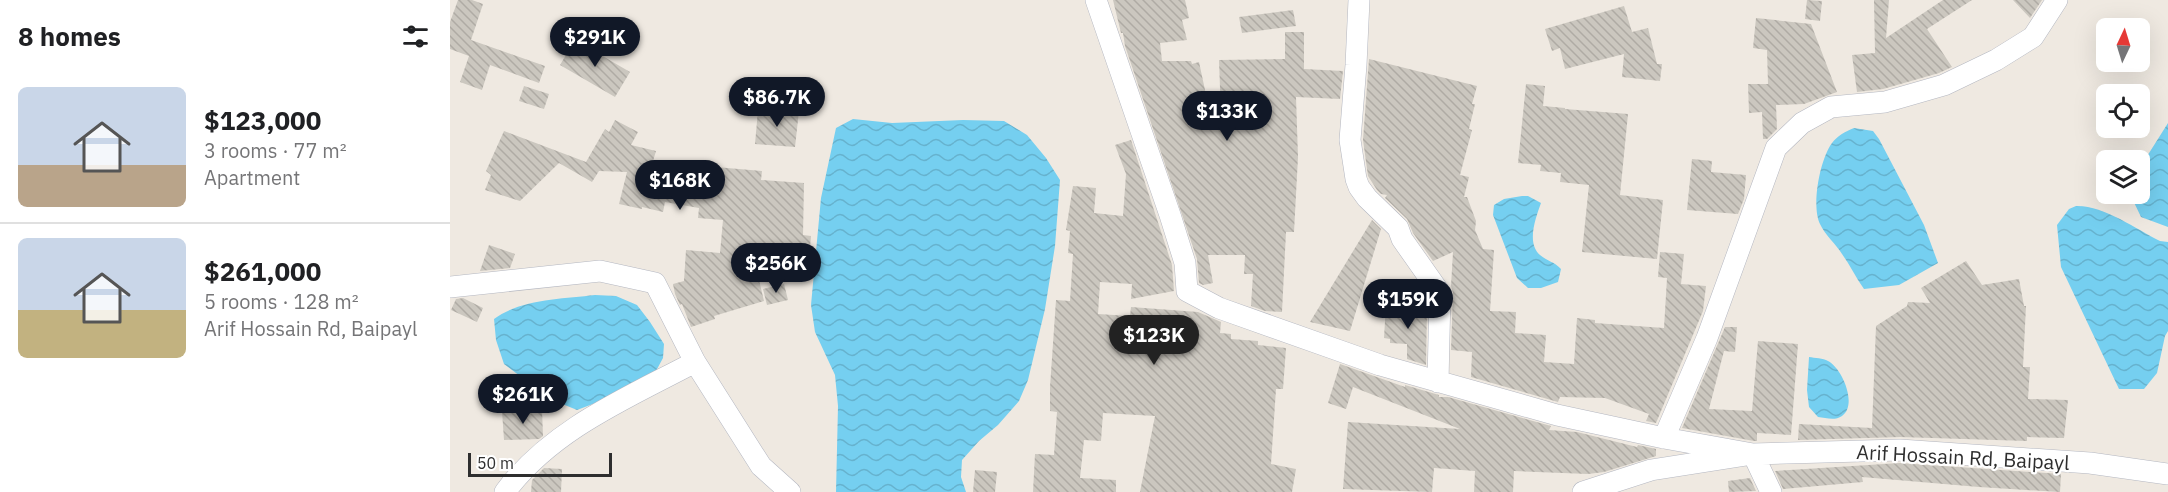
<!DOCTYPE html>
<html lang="en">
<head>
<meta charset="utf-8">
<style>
  body { margin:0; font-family:"IBM Plex Sans",sans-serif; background:#f2f2f2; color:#202124; height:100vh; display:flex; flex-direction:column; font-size:22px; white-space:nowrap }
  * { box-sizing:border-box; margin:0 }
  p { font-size:20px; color:#757577 }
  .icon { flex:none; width:33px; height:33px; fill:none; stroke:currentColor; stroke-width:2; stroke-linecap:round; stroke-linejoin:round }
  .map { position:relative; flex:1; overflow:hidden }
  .drawer { display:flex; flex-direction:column; background:#fff; width:450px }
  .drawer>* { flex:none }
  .needle { width:39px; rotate:4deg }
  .buttons { position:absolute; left:1646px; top:18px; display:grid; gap:12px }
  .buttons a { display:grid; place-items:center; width:54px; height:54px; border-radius:9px; background:#fff; box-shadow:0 6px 24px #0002; font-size:30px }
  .scale { position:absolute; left:18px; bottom:15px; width:144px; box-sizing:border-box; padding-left:6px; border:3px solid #2e2e2e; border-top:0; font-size:16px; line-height:21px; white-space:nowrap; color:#2e2e2e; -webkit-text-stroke:4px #fff; paint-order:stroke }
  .price { position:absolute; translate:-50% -51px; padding:0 14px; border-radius:21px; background:#111827; color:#fff; font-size:20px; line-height:39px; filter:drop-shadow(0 2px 3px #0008) }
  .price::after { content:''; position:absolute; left:50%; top:36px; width:18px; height:14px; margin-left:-9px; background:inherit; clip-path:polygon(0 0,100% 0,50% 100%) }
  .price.active { background:#222; color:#fff }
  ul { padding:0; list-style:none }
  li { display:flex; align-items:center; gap:18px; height:150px; padding:0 18px }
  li+li { border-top:2px solid #e0e0e0 }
  li span { display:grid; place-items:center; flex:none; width:168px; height:120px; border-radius:9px; color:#555 }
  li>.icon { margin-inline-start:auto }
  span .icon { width:72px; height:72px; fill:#fffc; stroke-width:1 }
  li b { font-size:26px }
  h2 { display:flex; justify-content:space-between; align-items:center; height:72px; padding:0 18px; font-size:26px }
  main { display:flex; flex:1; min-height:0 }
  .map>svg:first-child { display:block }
  .water { fill:url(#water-waves) }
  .building { fill:url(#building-back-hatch) }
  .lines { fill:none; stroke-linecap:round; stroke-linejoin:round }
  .minor-casing { stroke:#b4b7c1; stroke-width:22 }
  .minor { stroke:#fff; stroke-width:21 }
  .labels { text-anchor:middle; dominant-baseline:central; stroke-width:4.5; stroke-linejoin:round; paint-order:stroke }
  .street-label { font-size:20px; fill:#2e2e2e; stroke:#fff }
</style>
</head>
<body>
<main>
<section class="drawer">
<h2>8 homes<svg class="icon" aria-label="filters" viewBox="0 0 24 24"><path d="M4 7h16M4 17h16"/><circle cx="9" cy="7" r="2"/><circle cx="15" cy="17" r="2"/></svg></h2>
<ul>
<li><span style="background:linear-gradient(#c9d6e8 65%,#b9a48a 0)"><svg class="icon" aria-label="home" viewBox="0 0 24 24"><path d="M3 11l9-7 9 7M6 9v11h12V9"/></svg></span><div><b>$123,000</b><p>3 rooms · 77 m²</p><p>Apartment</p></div></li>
<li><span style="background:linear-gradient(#c9d6e8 60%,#c2b280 0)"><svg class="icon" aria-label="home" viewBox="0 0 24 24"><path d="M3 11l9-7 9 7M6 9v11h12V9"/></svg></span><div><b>$261,000</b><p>5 rooms · 128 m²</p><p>Arif Hossain Rd, Baipayl</p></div></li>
</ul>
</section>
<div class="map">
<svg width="1718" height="492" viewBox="0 0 1718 492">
  <defs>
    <pattern id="water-waves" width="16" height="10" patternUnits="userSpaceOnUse" patternTransform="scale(1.5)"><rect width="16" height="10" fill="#75cff0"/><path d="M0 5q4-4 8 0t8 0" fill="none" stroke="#66b2ce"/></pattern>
    <pattern id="building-back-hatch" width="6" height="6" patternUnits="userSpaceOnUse" patternTransform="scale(1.5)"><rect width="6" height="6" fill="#cbc7bf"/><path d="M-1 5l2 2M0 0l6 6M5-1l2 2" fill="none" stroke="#afaba4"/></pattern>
  </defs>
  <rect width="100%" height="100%" fill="#efe9e1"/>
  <path class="water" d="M403,119l39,4 71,-3 41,1 23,14 19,23 14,22 -5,66 -10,63 -17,71 -9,21 -21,24 -19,16 -17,19 -1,17 5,15h-130l2,-86 -3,-31 -20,-43 -4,-27 10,-107 15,-70z
    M1718,123v104l-27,-10 -11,-23h9v-25z
    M1404,128l19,3 6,8 45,86 14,38 -39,22 -35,4c-8,-11 -14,-24 -22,-35 -6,-10 -17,-19 -22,-30 -9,-18 0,-65 12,-81 5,-7 14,-12 22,-15z
    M1072,196h6l13,7c-5,14 -15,40 -1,52 7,6 15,7 21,14l-3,13 -17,6h-13l-11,-10 -24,-63 1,-10 10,-6z
    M1626,206c27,-1 60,23 84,35l8,1v89l-3,5 -8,37 -13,16h-25l-58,-122 -4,-42 12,-16z
    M145,295l21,1 21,9 13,17 14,22 -1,14 -7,13 -58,31 -21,8 -17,-7 -20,-20 -20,-7 -16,-12 -8,-24 -2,-21c27,-20 68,-20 101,-24z
    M1359,357c6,1 14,1 19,4 14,7 30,44 14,55 -7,5 -16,2 -24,1l-9,-10 -2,-17z"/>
  <path class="building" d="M8,0h14l11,4 -12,36 74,26 -6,17 -49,-18 -8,25 -22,-8 9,-26 -19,-7v-27z
    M663,0h72l4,18 -7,2 5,20 -27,3 2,18h29l1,3 7,-2 12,56 10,-2 -2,-56 66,-1v-27h19v37l39,2 -3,28 -44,-2 2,60 -4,75h-8l-4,80 -17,-1 -14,-5 2,-32h-9l1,-19h-37l5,28 -10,2 -4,-2 -2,-24 -72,-213 -2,-13h-2z
    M1357,0l15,1 -2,20 -15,-2z
    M1424,0h15l-3,38 57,-38h29l-45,29 25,38 -13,6 -56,16 -26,3 -5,-37 23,-2z
    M1563,0h29l-12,18z
    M1174,6l8,26 16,-4 9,36h5l-2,17 -38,-4 2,-23 -59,15 -5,-21 -8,3 -7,-22z
    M843,10l3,16 -54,7 -3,-16z
    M1306,18l55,6 26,68 -33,12 -28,1 1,24 -10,10h-4l-1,-27 -13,1 -1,-29h20l-1,-34 -14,-2z
    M125,40l55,32 -15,25 -55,-32z
    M919,59l108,27 -5,18h3l-6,25 3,1 -12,45 9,2 -5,20h3l9,24 -1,9 8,19 11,1 -4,61 26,1 -1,21 31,2 -2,27 30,2 3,-46 18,2v3l69,5 3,-50 -9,-1 2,-25 24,2 -3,30 25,2 -3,25 -47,112 -10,-2 3,-7 -44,-16 -45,-1 -2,5 -87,-25 1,-25 -21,-2 2,-57 -2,-7 2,-34 -20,9 -20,-28 -6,-14 -22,-21 2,-3 -6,-1 -4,-4 -9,-14 -5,-36z
    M1076,84l19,2 -2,20 22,2v1l63,5 -8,81 43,5 -6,59 -75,-7 7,-67 -29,-3 1,-9 -21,-2 1,-6 -23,-2z
    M74,86l25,8 -5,15 -25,-8z
    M324,109l25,2 -4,36 -40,-3 3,-34 16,1z
    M165,120l23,12 -7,13 25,6 -3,10 20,4 -2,9 31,4 2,-12 58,5 -1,9 43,3 -1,52 8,1 -2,24 -56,-5 11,46 -50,15 1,3 -24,8 -9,-23 -2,1 -5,-11 -2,-10 11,-3 2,-31 34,3 3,-33 -25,-2 1,-10 -34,-6 -2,10 -21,-5v2l-23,-5 8,-32 -28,-1 -7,11 -33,-19 -39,38 -35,-11 6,-15 -5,-4 18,-40 82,31 19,-33 4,3z
    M681,140l41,125 2,26 -43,8 1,-15 -32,-2 -2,32 32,2 1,-9 67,5 23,10 -1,11 11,1v5l27,2v4l28,3 -3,41h-7l-5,75 25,5 -4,23h-152l15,-76 -52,-3 -2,28 -17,-1 -4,38 36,2v12h-83l2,-38 19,1 3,-43 -7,-1v-24l6,-87 14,1 3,-47 -5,-1 2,-22 -4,-1 7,-44 23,2 -2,25 29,3 3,-42 -11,-29z
    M1242,159l20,2 -1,11 35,3 -2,24 -6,15 -51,-4z
    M922,220l9,9 -31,102 -40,-9z
    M39,245l26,9 -5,14 -30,3z
    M1516,261l16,24 37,-6 5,27h2l-3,61h7l-2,32 40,1 -4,38 -37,-1v4l-127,-4 -102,3 1,-16 73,4 4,-102 31,-20 1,-4 22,1 -9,-15z
    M334,284l4,16 -21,5 -4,-16z
    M13,298l20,10 -6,14 -26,-12 5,-11z
    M936,304l41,4 -1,57 -19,-6v-15l-17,-1v-4l-6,-1z
    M1275,327h12l-2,25 -11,-1 -15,58 43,2 6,-70 40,3 -7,91 -34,-2v8h-3l-72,-13z
    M890,364l65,23v-2l34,10v2h9l103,29 -2,4 28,2 60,15 1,-2 18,4v7l-52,16 -16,2 -74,-3 -1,21h-39l1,-21 -41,-3 -2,24 -89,-3 5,-67 112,7 -107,-42 -7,22 -18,-6z
    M92,409l1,27 -4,3 -35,1 -2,-29z
    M1450,463l161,11 -1,18 -81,-5 -117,-10 1,5 -80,7 -8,-18z
    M94,468l18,1 -1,23h-30l1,-12z
    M525,470l22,2 -2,20h-22z
    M1300,478l6,13 -27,1 -1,-11z"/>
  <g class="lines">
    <g class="minor-casing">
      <path id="minor" d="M646,0l74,215 15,48 2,28 32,17 161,57 177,50 107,23 89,16 18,38
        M909,0l-3,65 -6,75 6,39 3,8 8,11 31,30 4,11 38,54 -2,89
        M0,287l150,-16 55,12 40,79 66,104 29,26
        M1214,438l43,-100 69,-190 26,-25 29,-16 54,-5 59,-17 52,-25 37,-23 24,-37
        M55,492c47,-63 122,-94 190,-130
        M1133,492l68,-22 102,-16 147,-4 190,13 78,11"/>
    </g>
    <use href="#minor" class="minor"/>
  </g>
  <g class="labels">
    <g class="street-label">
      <text transform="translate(1513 457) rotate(3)">Arif Hossain Rd, Baipayl</text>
    </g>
  </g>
</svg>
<div class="buttons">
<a><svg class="needle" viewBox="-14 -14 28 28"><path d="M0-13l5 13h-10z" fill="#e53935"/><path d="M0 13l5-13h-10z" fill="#757577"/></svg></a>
<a><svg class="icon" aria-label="locate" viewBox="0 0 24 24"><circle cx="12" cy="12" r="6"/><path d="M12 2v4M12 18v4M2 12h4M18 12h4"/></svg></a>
<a><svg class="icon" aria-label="layers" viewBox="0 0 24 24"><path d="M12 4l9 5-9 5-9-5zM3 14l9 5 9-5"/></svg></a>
</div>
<div class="scale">50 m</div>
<b class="price" style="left:145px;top:68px">$291K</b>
<b class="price" style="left:327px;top:128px">$86.7K</b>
<b class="price" style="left:777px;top:142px">$133K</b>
<b class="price" style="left:230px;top:211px">$168K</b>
<b class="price" style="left:326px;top:294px">$256K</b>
<b class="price" style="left:958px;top:330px">$159K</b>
<b class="price active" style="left:704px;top:366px">$123K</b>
<b class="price" style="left:73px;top:425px">$261K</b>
</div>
</main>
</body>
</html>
